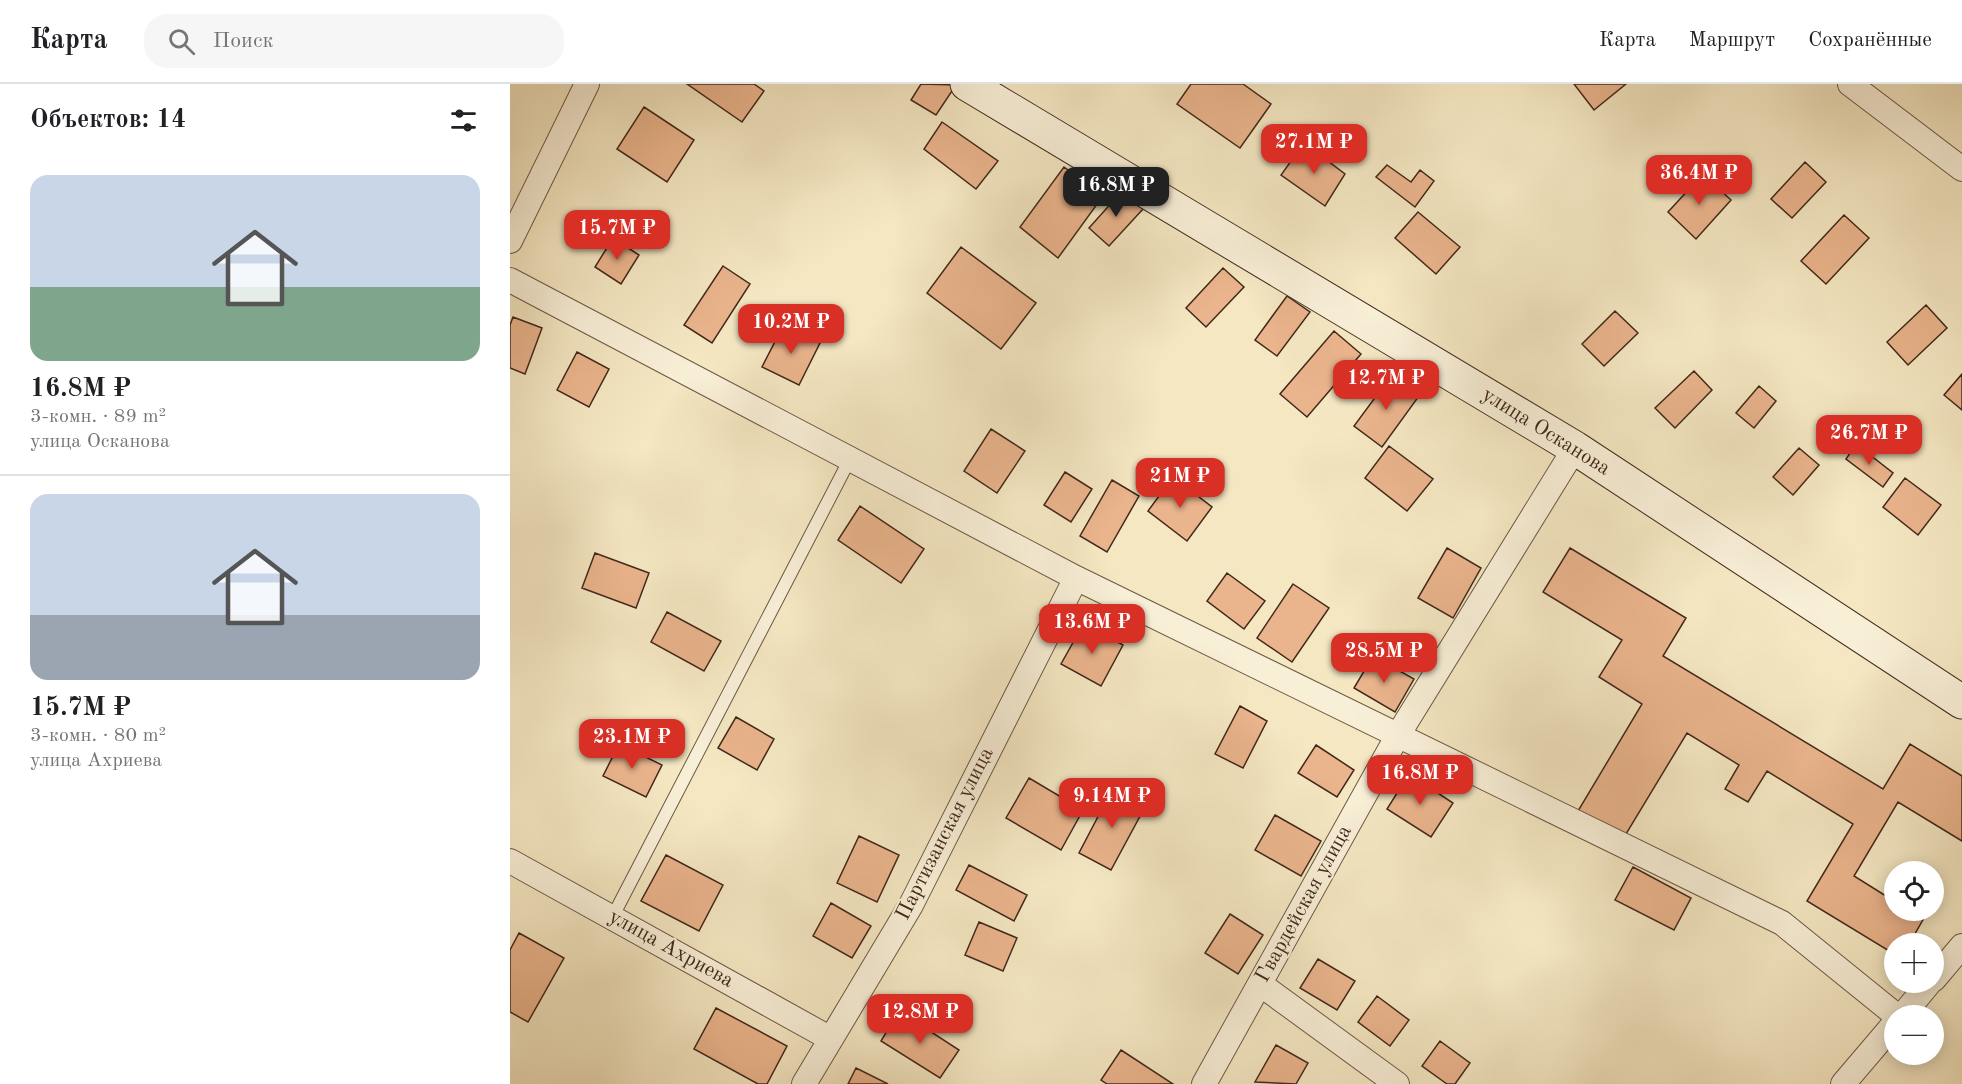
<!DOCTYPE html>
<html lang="ru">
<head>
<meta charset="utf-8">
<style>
  body { margin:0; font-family:"Old Standard TT",serif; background:#f6f6f6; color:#202124; height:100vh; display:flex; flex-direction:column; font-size:22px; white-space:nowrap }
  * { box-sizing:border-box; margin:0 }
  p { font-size:20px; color:#757577 }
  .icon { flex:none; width:33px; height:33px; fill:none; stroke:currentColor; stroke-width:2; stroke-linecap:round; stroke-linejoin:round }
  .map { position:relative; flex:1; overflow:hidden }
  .side { display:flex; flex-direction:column; background:#fff; width:510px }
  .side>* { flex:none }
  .controls { position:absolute; left:1374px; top:777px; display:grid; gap:12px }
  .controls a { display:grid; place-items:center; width:60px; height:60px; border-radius:50%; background:#fff; box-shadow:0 3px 15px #0003; font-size:30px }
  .price { position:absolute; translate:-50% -51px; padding:0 14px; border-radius:12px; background:#d93025; color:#fff; font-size:20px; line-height:39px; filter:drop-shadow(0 2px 3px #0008) }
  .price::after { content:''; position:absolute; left:50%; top:36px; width:18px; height:14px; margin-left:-9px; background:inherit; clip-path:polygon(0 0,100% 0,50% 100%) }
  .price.on { background:#222; color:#fff }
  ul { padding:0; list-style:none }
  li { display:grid; align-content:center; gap:12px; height:318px; padding:0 30px }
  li+li { border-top:2px solid #e0e0e0 }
  li span { display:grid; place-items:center; height:186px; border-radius:18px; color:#555 }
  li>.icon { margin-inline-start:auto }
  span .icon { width:108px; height:108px; fill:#fffc; stroke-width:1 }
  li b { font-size:26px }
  h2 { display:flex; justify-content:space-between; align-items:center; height:72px; padding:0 30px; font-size:26px }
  header { display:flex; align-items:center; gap:36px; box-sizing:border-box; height:84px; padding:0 30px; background:#fff; border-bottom:2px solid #e0e0e0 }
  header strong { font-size:28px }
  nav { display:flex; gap:33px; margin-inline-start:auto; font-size:21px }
  .search { width:420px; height:54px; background:#f6f6f6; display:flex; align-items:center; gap:15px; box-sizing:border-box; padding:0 21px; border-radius:24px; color:#757577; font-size:22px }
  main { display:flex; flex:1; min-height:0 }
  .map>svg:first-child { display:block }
  .building { fill:#eab48c; stroke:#42281b; stroke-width:1.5 }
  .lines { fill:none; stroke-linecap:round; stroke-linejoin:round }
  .service-casing { stroke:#6e5845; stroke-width:14 }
  .minor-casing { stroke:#6e5845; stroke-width:26 }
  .secondary-casing { stroke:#42281b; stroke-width:35 }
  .service { stroke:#f8efd7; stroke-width:12 }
  .minor { stroke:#f8efd7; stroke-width:24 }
  .secondary { stroke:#f8efd7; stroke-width:33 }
  .labels { text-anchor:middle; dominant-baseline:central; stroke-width:4.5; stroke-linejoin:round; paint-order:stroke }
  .street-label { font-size:21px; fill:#42281b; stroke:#f8efd7 }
</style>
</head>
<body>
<header>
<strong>Карта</strong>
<div class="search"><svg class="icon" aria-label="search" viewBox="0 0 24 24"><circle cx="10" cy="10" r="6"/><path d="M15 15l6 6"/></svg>Поиск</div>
<nav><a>Карта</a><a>Маршрут</a><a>Сохранённые</a></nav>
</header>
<main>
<section class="side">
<h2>Объектов: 14<svg class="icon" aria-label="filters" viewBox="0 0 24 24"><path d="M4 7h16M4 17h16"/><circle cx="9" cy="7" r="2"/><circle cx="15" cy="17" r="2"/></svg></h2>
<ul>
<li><span style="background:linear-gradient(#c9d6e8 60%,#7fa58c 0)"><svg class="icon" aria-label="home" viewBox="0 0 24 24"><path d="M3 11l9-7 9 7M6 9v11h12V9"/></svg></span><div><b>16.8M ₽</b><p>3-комн. · 89 m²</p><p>улица Осканова</p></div></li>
<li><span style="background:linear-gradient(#c9d6e8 65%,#9aa5b1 0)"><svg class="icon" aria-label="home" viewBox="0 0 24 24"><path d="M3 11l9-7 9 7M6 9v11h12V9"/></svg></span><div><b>15.7M ₽</b><p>3-комн. · 80 m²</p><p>улица Ахриева</p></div></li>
</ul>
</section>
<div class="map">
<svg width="1452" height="1000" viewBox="0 0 1452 1000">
  <rect width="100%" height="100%" fill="#f4e7c2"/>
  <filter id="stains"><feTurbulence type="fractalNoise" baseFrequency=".00333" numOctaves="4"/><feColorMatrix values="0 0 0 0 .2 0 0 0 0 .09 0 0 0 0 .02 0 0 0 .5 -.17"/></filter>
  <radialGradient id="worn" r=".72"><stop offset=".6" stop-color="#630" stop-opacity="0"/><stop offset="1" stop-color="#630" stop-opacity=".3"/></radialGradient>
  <path class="building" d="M177,0h67l10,7 -22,31z
    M411,0l35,1 -20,30 -25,-15z
    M681,0h52l28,20 -31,44 -63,-44z
    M1064,0h52l-32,26z
    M134,23l50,33 -27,42 -50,-33z
    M432,38l56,39 -22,28 -52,-40z
    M794,59l41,31 -20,32 -44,-31z
    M1295,78l21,20 -34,36 -21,-19z
    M877,81l24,17 9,-12 14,11 -19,26 -39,-30z
    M554,83l39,29 -45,62 -38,-31z
    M1193,90l28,26 -35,39 -28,-27z
    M613,106l20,19 -34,37 -20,-18z
    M908,128l42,35 -24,27 -41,-36z
    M1334,131l25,23 -43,46 -25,-23z
    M103,154l26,17 -18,29 -26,-17z
    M451,163l75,56 -35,46 -74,-56z
    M213,182l27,18 -38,59 -28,-18z
    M713,184l21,19 -38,40 -20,-19z
    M777,212l23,16 -33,44 -22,-16z
    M1416,221l21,23 -39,37 -21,-23z
    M1105,227l23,22 -34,33 -22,-22z
    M3,233l29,11 -17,46 -15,-6v-43z
    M274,240l36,19 -21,42 -37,-18z
    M824,247l27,23 -54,63 -27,-23z
    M67,268l32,17 -20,38 -32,-17z
    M1184,287l18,19 -37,38 -20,-20z
    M1452,290v36l-18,-15z
    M881,292l28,20 -37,51 -28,-21z
    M1249,302l17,15 -22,27 -18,-15z
    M481,345l34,22 -28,42 -33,-22z
    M1346,360l37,29 -10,14 -37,-28z
    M879,362l44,33 -26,32 -42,-33z
    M1289,364l20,17 -26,30 -20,-18z
    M555,388l27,17 -21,33 -27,-17z
    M663,393l39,30 -25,34 -39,-30z
    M1395,394l36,27 -23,30 -35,-28z
    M602,396l27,16 -32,56 -27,-16z
    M350,422l64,43 -23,34 -63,-43z
    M937,464l34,20 -28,50 -35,-20z
    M1060,464l116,70 -23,38 220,133 27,-45 52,32v65l-64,-39 -44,74 40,25v9h17l13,8 -15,26h-15v10l-87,-53 46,-77 -86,-53 -19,31 -23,-13 14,-24 -52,-32 -64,106 -45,-28 64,-107 -43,-27 23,-37 -79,-48z
    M85,469l54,20 -13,35 -54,-20z
    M717,489l38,28 -21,28 -37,-28z
    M783,500l36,24 -37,54 -35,-24z
    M157,528l54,29 -17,30 -53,-29z
    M574,539l39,22 -22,41 -40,-22z
    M863,572l41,23 -19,33 -41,-24z
    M730,622l27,15 -24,47 -28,-14z
    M226,633l38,22 -17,31 -39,-22z
    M109,660l43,21 -16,32 -43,-21z
    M806,661l38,25 -17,27 -39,-24z
    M899,690l44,29 -22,34 -44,-28z
    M519,694l54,32 -22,40 -55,-32z
    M603,704l33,17 -35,65 -32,-17z
    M765,731l46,26 -20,35 -46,-26z
    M349,752l40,19 -22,47 -40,-19z
    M156,771l57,30 -24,46 -58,-30z
    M459,781l58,30 -13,26 -58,-31z
    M1123,783l58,31 -17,32 -59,-30z
    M321,819l40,23 -19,32 -39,-22z
    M720,830l33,21 -25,39 -33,-21z
    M469,838l38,16 -14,33 -38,-16z
    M9,849l45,25 -36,64 -18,-10v-62z
    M808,875l37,22 -18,29 -37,-22z
    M867,912l32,24 -19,26 -32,-24z
    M206,924l71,38 -20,38h-9l-64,-35z
    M389,927l60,39 -19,28 -59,-37z
    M930,957l30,22 -15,21h-8l-25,-18z
    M766,961l32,18 -12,21 -41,-2z
    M611,966l52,34h-66l-6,-4z
    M346,984l32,16h-40z"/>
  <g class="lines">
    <g class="service-casing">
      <path id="service" d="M103,832l237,-457"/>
    </g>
    <g class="minor-casing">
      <path id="minor" d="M1340,0l112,85
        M0,157l77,-157
        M0,196l566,298 706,345 115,93
        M0,777l321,178
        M1424,895l28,-33
        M750,900l137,100
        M1392,932l28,-34
        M294,1000l107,-179 165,-327
        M694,1000l194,-349 177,-287
        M1333,1000l51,-60"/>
    </g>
    <g class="secondary-casing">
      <path id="secondary" d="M457,0l608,364 387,254"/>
    </g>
    <use href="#service" class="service"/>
    <use href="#minor" class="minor"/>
    <use href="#secondary" class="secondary"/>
  </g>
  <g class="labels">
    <g class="street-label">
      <text transform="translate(1036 348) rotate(32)">улица Осканова</text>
      <text transform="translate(435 750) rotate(-63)">Партизанская улица</text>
      <text transform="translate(794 820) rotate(-61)">Гвардейская улица</text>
      <text transform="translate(161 865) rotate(29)">улица Ахриева</text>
    </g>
  </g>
  <rect width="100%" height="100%" filter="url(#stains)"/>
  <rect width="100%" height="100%" fill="url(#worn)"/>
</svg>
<div class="controls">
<a><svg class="icon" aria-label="locate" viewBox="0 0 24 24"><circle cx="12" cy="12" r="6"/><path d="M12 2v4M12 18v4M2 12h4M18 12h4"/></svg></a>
<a>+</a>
<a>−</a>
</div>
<b class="price" style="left:804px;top:91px">27.1M ₽</b>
<b class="price" style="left:1189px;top:122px">36.4M ₽</b>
<b class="price on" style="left:606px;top:134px">16.8M ₽</b>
<b class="price" style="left:107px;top:177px">15.7M ₽</b>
<b class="price" style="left:281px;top:271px">10.2M ₽</b>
<b class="price" style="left:876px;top:327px">12.7M ₽</b>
<b class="price" style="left:1359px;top:382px">26.7M ₽</b>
<b class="price" style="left:670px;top:425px">21M ₽</b>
<b class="price" style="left:582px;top:571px">13.6M ₽</b>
<b class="price" style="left:874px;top:600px">28.5M ₽</b>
<b class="price" style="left:122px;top:686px">23.1M ₽</b>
<b class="price" style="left:910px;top:722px">16.8M ₽</b>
<b class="price" style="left:602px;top:745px">9.14M ₽</b>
<b class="price" style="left:410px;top:961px">12.8M ₽</b>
</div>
</main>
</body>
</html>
